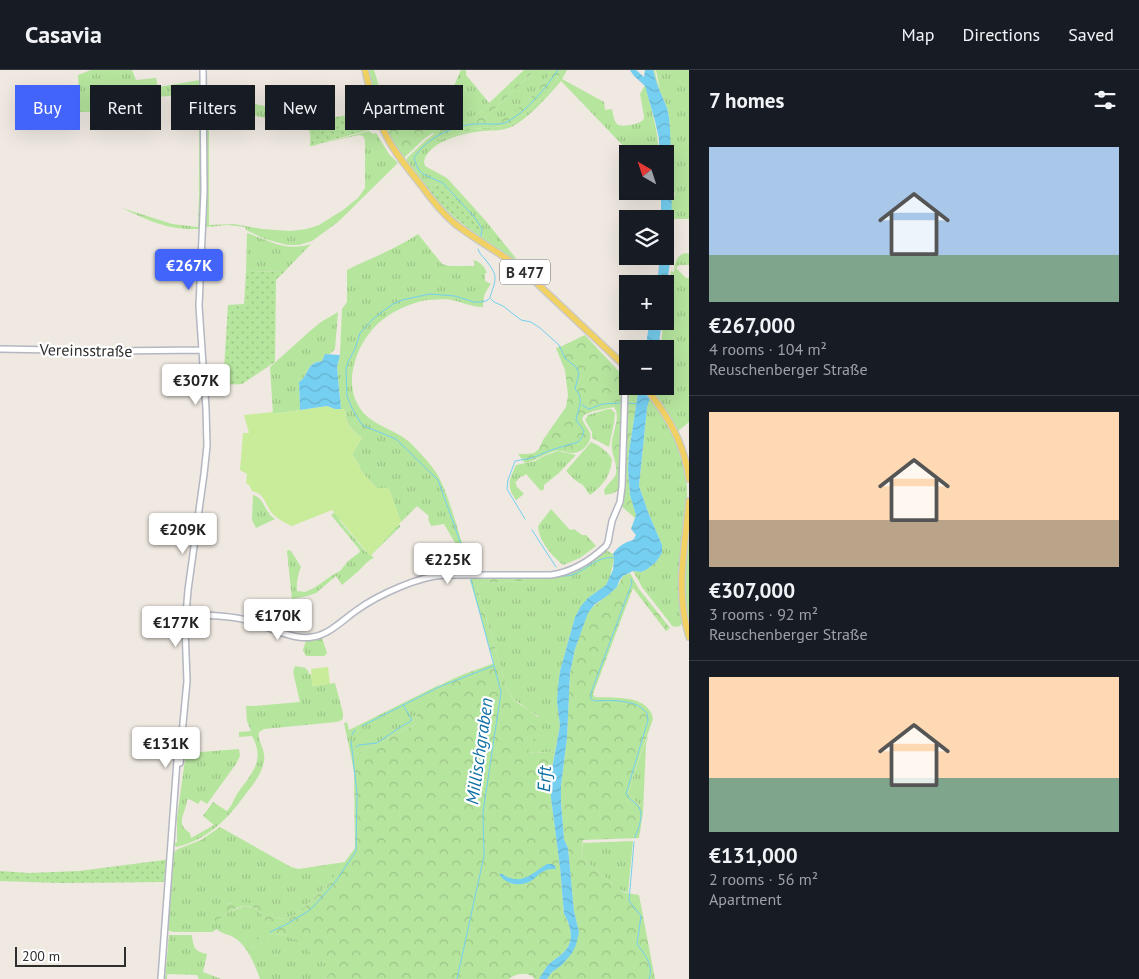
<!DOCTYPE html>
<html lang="en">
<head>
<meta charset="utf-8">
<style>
  body { margin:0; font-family:"PT Sans",sans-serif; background:#20242c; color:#f1f3f6; height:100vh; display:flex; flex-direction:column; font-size:19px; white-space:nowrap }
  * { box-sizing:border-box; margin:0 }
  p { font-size:16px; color:#9ea1a6 }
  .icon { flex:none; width:28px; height:28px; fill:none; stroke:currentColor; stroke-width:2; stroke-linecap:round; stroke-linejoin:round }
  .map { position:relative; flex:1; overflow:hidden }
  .details { display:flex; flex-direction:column; background:#171b24; width:450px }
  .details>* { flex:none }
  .guide { position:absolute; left:15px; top:15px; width:475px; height:45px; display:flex; gap:10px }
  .needle { width:32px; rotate:321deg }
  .fabs { position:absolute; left:619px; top:75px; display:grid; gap:10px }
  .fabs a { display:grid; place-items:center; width:55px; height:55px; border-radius:0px; background:#171b24; box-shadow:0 5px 20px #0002; font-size:25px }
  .scale { position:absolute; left:15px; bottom:12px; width:111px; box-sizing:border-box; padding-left:5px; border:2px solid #2e2e2e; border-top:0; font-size:14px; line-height:18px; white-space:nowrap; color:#2e2e2e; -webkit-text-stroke:4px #fff; paint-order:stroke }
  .price { position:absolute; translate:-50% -42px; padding:0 11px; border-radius:5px; background:#fff; color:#222; font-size:16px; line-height:32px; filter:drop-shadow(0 1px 2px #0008) }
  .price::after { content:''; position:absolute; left:50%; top:30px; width:15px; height:11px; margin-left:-8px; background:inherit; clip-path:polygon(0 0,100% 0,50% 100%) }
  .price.selected { background:#4264fb; color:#fff }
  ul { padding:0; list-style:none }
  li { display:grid; align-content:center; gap:10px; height:265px; padding:0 20px }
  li+li { border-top:1px solid #363941 }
  li span { display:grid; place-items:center; height:155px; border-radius:0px; color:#555 }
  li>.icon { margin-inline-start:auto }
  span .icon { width:90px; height:90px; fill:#fffc; stroke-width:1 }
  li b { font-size:21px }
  h2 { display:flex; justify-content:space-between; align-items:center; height:60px; padding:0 20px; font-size:21px }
  .tag { padding:0 18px; border-radius:0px; background:#171b24; box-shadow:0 5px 20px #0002; font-size:18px; line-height:45px }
  .tag.selected { background:#4264fb; color:#fff }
  header { display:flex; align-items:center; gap:30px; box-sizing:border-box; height:70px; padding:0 25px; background:#171b24; border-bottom:1px solid #363941 }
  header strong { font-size:24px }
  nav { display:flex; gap:28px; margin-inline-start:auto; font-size:18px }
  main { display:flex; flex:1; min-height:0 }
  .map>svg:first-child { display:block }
  .grass { fill:url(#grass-tufts); fill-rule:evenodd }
  .forest { fill:url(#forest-crowns) }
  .garden { fill:url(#garden-dots) }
  .pitch { fill:#c9ec9a }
  .water { fill:url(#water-waves) }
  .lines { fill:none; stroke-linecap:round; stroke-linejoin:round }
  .stream { stroke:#75cff0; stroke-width:1 }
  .secondary-casing { stroke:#b4b7c1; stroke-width:8 }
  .primary-casing { stroke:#c9c9c9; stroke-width:8 }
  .secondary { stroke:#fff; stroke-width:5 }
  .primary { stroke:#f2d163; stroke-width:5.5 }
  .labels { text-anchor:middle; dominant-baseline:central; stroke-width:4.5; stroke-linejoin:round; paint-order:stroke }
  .shield { fill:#fff; stroke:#6d6d6d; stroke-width:1 }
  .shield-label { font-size:15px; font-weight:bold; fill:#2e2e2e }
  .street-label { font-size:16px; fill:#2e2e2e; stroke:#fff }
  .water-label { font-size:18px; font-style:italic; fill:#0d6fa3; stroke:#fff }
</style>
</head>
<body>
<header>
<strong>Casavia</strong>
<nav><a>Map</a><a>Directions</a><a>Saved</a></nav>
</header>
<main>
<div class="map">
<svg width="689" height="909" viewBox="0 0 689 909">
  <defs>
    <pattern id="grass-tufts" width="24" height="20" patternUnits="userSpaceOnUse" patternTransform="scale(1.25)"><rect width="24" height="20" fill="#b6e59e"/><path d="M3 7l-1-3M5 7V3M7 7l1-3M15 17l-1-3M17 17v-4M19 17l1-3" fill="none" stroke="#9dc588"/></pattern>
    <pattern id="forest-crowns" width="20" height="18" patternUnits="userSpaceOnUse" patternTransform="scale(1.25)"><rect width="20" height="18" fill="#b6e59e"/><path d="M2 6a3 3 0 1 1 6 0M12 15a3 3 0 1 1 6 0" fill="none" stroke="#9dc588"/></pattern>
    <pattern id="garden-dots" width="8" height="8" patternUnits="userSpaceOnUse" patternTransform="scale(1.25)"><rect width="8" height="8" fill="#b6e59e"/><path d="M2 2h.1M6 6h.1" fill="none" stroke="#9dc588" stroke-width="1.8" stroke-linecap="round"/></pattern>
    <pattern id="water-waves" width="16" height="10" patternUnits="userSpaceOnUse" patternTransform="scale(1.25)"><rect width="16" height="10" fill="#75cff0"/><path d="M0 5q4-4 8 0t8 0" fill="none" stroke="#66b2ce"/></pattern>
  </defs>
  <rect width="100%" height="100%" fill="#efe9e1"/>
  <path class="grass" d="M91,0h41l4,10 20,-2 2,9 42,-7v11h-5l5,1 1,100 -2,37c-31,1 -50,-8 -77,-21l50,16 26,3 1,-31v-100l-4,-2h-7l-61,6 -2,12h-45l-2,-37z
    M461,0h5v5l24,29c-9,8 -18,14 -30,18l-8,-32z
    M535,0h17c-10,16 -30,41 -49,47 -6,2 -13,2 -20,3z
    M563,0h4l-5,9 42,23 1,8 7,-1c1,5 2,12 5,15 3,4 23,0 26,-4 1,-1 1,-3 1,-4l-4,-22 5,-9c6,23 13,45 14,69h-28l-70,-73c-12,14 -32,37 -48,45 -9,5 -20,4 -30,5 -19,2 -54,10 -59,30l1,5 22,12 38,42 38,47 -56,-37 -22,-18 -38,-51v-3l19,-18 8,-6 5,6 34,-11 32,-3 7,-2c19,-15 39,-33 51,-54zM431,113l7,2c13,13 39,32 45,50l-2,2c-22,-13 -39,-31 -54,-51z
    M653,0h2l1,7 4,12 -4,-19h33v149h-18v-23h4l-1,-6 -1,4 -2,1v-32l-2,-46 -2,-9 -10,-24z
    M206,23l62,14 4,-8 13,5 -4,8 33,8 -2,26 57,-15 4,3 3,-1 13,21 9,9 -60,59 -26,19 -13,4h-12l-22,-6 -19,-9 -1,-3 -17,-2 -22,2 1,-35zM215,37l91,20c6,3 4,13 4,19l49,-11 4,1 2,4v48l-7,10 -15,12 -24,15 -12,4 -17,2 -28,-2 -28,-5 -25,1v-108l1,-5 2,-4z
    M247,163c25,8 37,19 64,11l-26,27 -39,1z
    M418,164l24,30 7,2h25l1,-2 -2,-4c8,2 11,6 14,13h-2v8l6,3c-6,7 -8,14 -8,23 -13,0 -25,-7 -37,-8 -6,0 -13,1 -19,1 -13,2 -32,10 -42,18 -25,17 -43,60 -27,87 11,20 32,22 49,35 9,8 24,24 30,34 11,18 19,51 26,72l-2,3 7,18v4l-25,1 -1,-5h16l4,-4 -3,-9 -1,-6 -14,-24 -13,2 -3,-7 1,-3 -12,-10 -16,16 -12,-33 -4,-1h-8l-16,-17 -3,-8 -6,-9 10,-16c-11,-8 -17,-15 -17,-29h-4l-4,-42 3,-12 2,-46 5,-7v-32c24,-12 49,-21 71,-36z
    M686,183l3,1v11h-10l-3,3 10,10h3v144l-12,10 -23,-38 6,-4 -2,-4h7v-37h-5l11,-78 3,1c1,-9 2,-17 12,-19z
    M338,242l-3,37 -5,5h-5l-3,7c-17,1 -12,14 -23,21l1,28 -27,4 -3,-47 40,-36 11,-9z
    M650,326c18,28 36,57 37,91 1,30 -7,61 -8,91 -1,16 3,30 3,46l-4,3 -6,-1 -2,-3 -28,-36 -9,-16 8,1 5,-2 10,-8 6,-9v-8l-14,-33 -9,-26 8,-78z
    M608,339h3l4,4 -1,10 -5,24 -17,-9v-6l-7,-12 3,-5z
    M591,372c9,4 15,8 21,17 -1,16 -9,27 -22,36l-4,-5v-1l-5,-6 -1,1 -3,-3h-1l-10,-10c8,-10 17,-19 25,-29z
    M558,381l18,4 -17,18 -15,12v4l-3,2 -15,-17 -4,3 -1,-1 -6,7 2,2 -1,1 8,8 -8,6c-10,-14 -7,-19 0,-35l19,-4 11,-6z
    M253,425c10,3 10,11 16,18 1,3 4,4 6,6l-19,9 -4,-8z
    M551,439l19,21 4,-1 8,6h4l10,11 -16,12 -17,7c-11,-9 -24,-24 -25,-39z
    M335,442l6,6 -1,3 26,31 31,-27h3v2l-29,28 3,3c-8,3 -12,11 -19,16 -4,4 -9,7 -13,11l-6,-9 -20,17 -9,3 -15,3 -5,-48 2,-1 2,1 10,16c-3,7 -5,16 -4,24l8,1 9,-4 20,-14 6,-3 8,-10 12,-9 -1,-3 -28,-34z
    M689,452v101l-2,-1 -4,-34z
    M605,480l3,1 5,3 1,5 -4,18 -4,8 -18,13 -13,19 -15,54 -3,30 3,25 -5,26c-9,-1 -17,2 -26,0l-2,-6 12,-12 -1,-18 -25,-17 -5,-8 -31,-103 1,-3 4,-2 42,-2 1,-3 26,-1z
    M322,568l5,15 -3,3h-18l-3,-6 3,-10z
    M295,596l11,2v2h2l1,4h2l2,12 22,-3 8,30v4l-1,3 -6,2 -72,7 -5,3c-2,9 7,17 5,29 -2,12 -9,21 -16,30 -19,26 -38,48 -71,56l-2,-1v-3l2,-1v-24l9,-66 2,-2 13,2 38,-3 1,7 -4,8 -29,40 -6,-4 -3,4 -9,-5 -2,1c-1,14 -13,23 3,33l1,5 23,-13 -11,-9 10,-14 14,9c5,-5 7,-12 10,-17 14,-20 29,-33 15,-58l-13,1v-5l12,-1 -4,-10 -1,-15h7l47,-4 -7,-30z
    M441,614c-17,15 -22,16 -25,40l-65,32 -7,-33 3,-1 2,8z
    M648,665l-2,10 -3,67 -4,-7 -11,-11 6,-21z
    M220,757l71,40 7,2 47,-7 -18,24 -29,27 -10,6 -14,-1 -4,-10 -41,-5 -10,15 9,-6 17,-6 13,3 7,11 3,7 -19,25 1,2 21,-20 17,1 46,35 -9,9h-65c-5,-14 -12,-32 -25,-41 -6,-4 -14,-4 -18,-9l-5,3h-39l-5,-2 6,-78 4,-3 23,-9z
    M633,771l-5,52 -9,-4 -38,-32 2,-14z
    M169,865h41h-18c1,12 3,17 15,19l-4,18 18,7h-22l-2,-4 -30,-1v5h-2z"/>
  <path class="forest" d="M367,0h7l10,33 19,21 28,-7 -1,-5 25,-8 5,17c12,-3 20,-8 30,-17l-1,-1 35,-33h11l-51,49c7,0 17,-1 23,-4 19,-9 34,-28 45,-45h11c-12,21 -32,39 -51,54l-7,2 -32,3 -34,11 -6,-7 -8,5 -20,19 -2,1 -12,-20 -8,-14z
    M585,265l40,43 -3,20 -1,90 -7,5 -9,2 -1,-5c3,-5 10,-11 12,-16 2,-12 -6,-21 -4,-32 1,-11 9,-25 2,-35l-20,4 -10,4 -2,4c2,5 6,9 8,14 3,10 -10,22 -20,20 -5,-1 -10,-3 -15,-2 -11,3 -20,10 -30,12l-7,-9h9l7,-1 5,-4 4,-9 23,-33 2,-12 -3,-25 -9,-22 6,-2z
    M628,316h11l-10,66 -1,17 2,26 6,20 -1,3 -15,-13 4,-18z
    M630,503l9,16 31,39 -4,3 -33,-43 -40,106 2,3c17,1 45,-2 55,14 2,2 2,5 3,8l-19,54 -6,21 11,11 4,7 -4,26 -56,2 -2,17 38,32 7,4 13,2 16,84h-108l5,-7 15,-13 12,-27 -5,-21 -6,-63 -4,-9 -3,-37v-16l6,-48 3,-65 5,-24 13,-37 8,-8 11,-8 10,-9 6,-11z
    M478,507l47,1 -1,3 -42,2 -4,2 -1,3 31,103c2,4 4,7 7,10 10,8 36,17 24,33 -3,4 -8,8 -11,12l1,6c9,2 17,-1 26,0l-4,22v24l9,69 4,47c7,12 11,27 0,38 -5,5 -11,8 -16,13 -3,4 -6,9 -9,14h-4c-6,-8 -19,-6 -26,0h-184l8,-9 -45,-35 -17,-1 -21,21 -1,-3 18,-25 -2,-7 -7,-11c-4,-1 -9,-3 -13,-3 -10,1 -24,9 -29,17l-3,-7 5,-9c19,-8 32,-5 52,1l4,10 14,1 10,-6 29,-27 28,-38 -1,-75 -3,-17 65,-32c1,-7 1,-17 6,-23 15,-20 49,-29 72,-38l-24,-83z"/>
  <path class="garden" d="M363,42l3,8 7,-1 3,9 -65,18 3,-25z
    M431,113l6,2 2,-1 6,4 33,35 5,12 -2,2c-23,-15 -37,-29 -55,-51z
    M285,201l-9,9 -1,82 -33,22 -19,1 5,-80 16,-1 2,-32z
    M164,790h2l-2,22 -104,1 -60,-2v-10l29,2 50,-2z"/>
  <path class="pitch" d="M327,336l8,3h10c0,15 6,21 17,29l-10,16 6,9 3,8 16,17h10l2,1 12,33 -31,34 -38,-46 -40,16c-7,-3 -16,-8 -21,-14 -6,-9 -7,-19 -19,-21l-3,-6 -3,-2 1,-9 -7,-4 3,-37h6l-5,-18 29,-3 1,2z
    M328,597l2,17 -18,2 -1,-17z"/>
  <path class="water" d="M630,0h6l8,7 1,-7h8l4,14 10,24 2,9 1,13 2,50 -1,61 -1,21 -5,38v-16h-8l3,-28h5v-37h-4v-28h4v-37h-6v-15l-4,-18 -10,-35 -11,-10z
    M650,251h12l-4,28h-13z
    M325,284l15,1 -3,12 4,42h-6l-8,-3 -27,4 -1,-28c11,-7 6,-19 23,-21z
    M639,316h14l-6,22 -8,78 9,26 14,33v8l-6,9 -10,8 -5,2 -8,-1 -10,5 -4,5 -2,6 -10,9 -12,8 -7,9 -13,36 -5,24 -3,65 -6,48v16l3,37 4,9 6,63 5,21 -3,13 -4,8 -10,12 -10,7 -5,7h-8c3,-5 6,-10 9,-14 5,-5 11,-8 16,-13 11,-11 7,-26 0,-38l-4,-47 -9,-69v-24l9,-48 -3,-25 1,-14 2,-16 15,-54 6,-11 7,-8 18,-13 7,-15 1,-11 -1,-5c4,-7 12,-12 20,-14l3,-5 -5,-6 5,-14 -6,-20 -2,-26 1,-17z
    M547,794h5l3,2 1,3c-4,0 -8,0 -12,2 -5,2 -8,7 -13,10 -11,6 -25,4 -32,-7h3c19,13 30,-1 45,-10z"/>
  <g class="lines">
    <path class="stream" d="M481,166l1,-7 -6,-10 -33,-36 -20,-9 -5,-5 -4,-11c12,-20 40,-33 62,-34 10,-1 22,2 31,-2 19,-10 39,-34 51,-52
      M478,179c1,4 4,7 7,10 13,17 12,18 5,38
      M491,229l3,3 9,4 18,14 10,2 9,6 19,17 6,13 11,9 3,6 -4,16c10,9 3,20 1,31l8,11 -2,6 -4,5 -27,8 -19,8 -17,3 -7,19 -1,9 18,30
      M628,333l10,1
      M582,335l7,4 3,-1 10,-4 18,-1
      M532,460l24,37
      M470,502v-3l-32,-89 -42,-41 -32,-13 -4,-4 -8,-14 -5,-12 -1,-27 2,-7 7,-13 5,-16 13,-14 13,-10 7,-5 9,-4 28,-6 25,2 19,6h6l6,-1 4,-3
      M560,506c4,0 9,0 12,-1 15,-5 25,-20 43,-17
      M631,509l1,4 -41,110v6l4,2c13,-1 29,-1 42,4 3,2 7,5 10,8l1,7 -22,74c3,5 8,8 12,12 7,9 0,22 -3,32
      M362,656l77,-39 54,-21
      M352,665l3,-5
      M356,677l3,-2 18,-2 25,-17 9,-5v-3l-8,-13
      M634,772l-5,59 12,15 -4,28c8,11 17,21 12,35
      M270,862l17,-8 20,-12 8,-7 21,-24 20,-30 1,-58 -6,-52
      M457,909l27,-123 -1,-44 18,-120 -31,-116"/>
    <g class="secondary-casing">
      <path id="secondary" d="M0,279l110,2 92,-1
        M186,544c19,2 41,1 60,6 18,5 48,21 66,17 17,-2 32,-18 45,-27 21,-15 62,-34 88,-35h106c22,-3 39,-14 55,-29l2,-4 4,-21 8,-19 2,-15 3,-99 3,-11
        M182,664l5,-53 -2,-54 3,-37 16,-116 3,-28 -1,-37 -7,-103 5,-114 -1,-122
        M180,693l2,-15 4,-2c3,-5 2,-10 -4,-12
        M161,909l17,-232 -3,-3 -1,-4 2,-5 6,-1"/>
    </g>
    <g class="primary-casing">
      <path id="primary" d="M365,0c5,20 9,40 18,59 9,21 24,38 38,56 10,14 20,27 33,38 23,18 49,31 72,50l102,96
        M644,316c22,26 41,59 45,93
        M689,431c-4,48 -14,88 0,136"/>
    </g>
    <use href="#secondary" class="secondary"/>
    <use href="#primary" class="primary"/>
  </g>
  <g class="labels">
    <rect class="shield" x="500" y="189.5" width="50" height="25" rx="4"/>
    <g class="shield-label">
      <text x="525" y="202">B 477</text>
    </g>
    <g class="street-label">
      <text transform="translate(86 280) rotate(1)">Vereinsstraße</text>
    </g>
    <g class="water-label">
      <text transform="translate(479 681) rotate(-82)">Millischgraben</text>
      <text transform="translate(544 709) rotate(-88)">Erft</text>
    </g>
  </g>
</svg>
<div class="fabs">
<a><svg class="needle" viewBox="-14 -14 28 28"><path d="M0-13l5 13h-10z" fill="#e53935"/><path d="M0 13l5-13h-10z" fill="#9ea1a6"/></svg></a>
<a><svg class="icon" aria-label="layers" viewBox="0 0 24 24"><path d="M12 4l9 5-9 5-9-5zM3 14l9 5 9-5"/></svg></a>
<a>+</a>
<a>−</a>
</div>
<div class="scale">200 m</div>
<b class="price selected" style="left:189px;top:221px">€267K</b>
<b class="price" style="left:196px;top:336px">€307K</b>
<b class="price" style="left:183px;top:485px">€209K</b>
<b class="price" style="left:448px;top:515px">€225K</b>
<b class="price" style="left:278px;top:571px">€170K</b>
<b class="price" style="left:176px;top:578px">€177K</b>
<b class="price" style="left:166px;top:699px">€131K</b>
<div class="guide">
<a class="tag selected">Buy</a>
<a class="tag">Rent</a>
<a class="tag">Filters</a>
<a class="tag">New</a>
<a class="tag">Apartment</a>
</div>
</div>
<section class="details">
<h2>7 homes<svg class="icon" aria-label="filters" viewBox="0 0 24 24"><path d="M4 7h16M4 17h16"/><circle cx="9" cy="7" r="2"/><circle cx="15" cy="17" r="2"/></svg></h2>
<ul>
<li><span style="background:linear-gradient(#a9c7e8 70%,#7fa58c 0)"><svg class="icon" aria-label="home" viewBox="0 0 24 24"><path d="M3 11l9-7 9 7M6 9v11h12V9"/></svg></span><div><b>€267,000</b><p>4 rooms · 104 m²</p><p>Reuschenberger Straße</p></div></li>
<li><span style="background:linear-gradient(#ffd9b3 70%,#b9a48a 0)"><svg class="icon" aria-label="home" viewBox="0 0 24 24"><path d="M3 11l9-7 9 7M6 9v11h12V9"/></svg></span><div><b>€307,000</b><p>3 rooms · 92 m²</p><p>Reuschenberger Straße</p></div></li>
<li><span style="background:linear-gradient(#ffd9b3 65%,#7fa58c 0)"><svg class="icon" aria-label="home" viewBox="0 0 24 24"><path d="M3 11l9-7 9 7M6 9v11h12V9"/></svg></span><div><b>€131,000</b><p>2 rooms · 56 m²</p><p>Apartment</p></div></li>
</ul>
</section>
</main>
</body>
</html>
